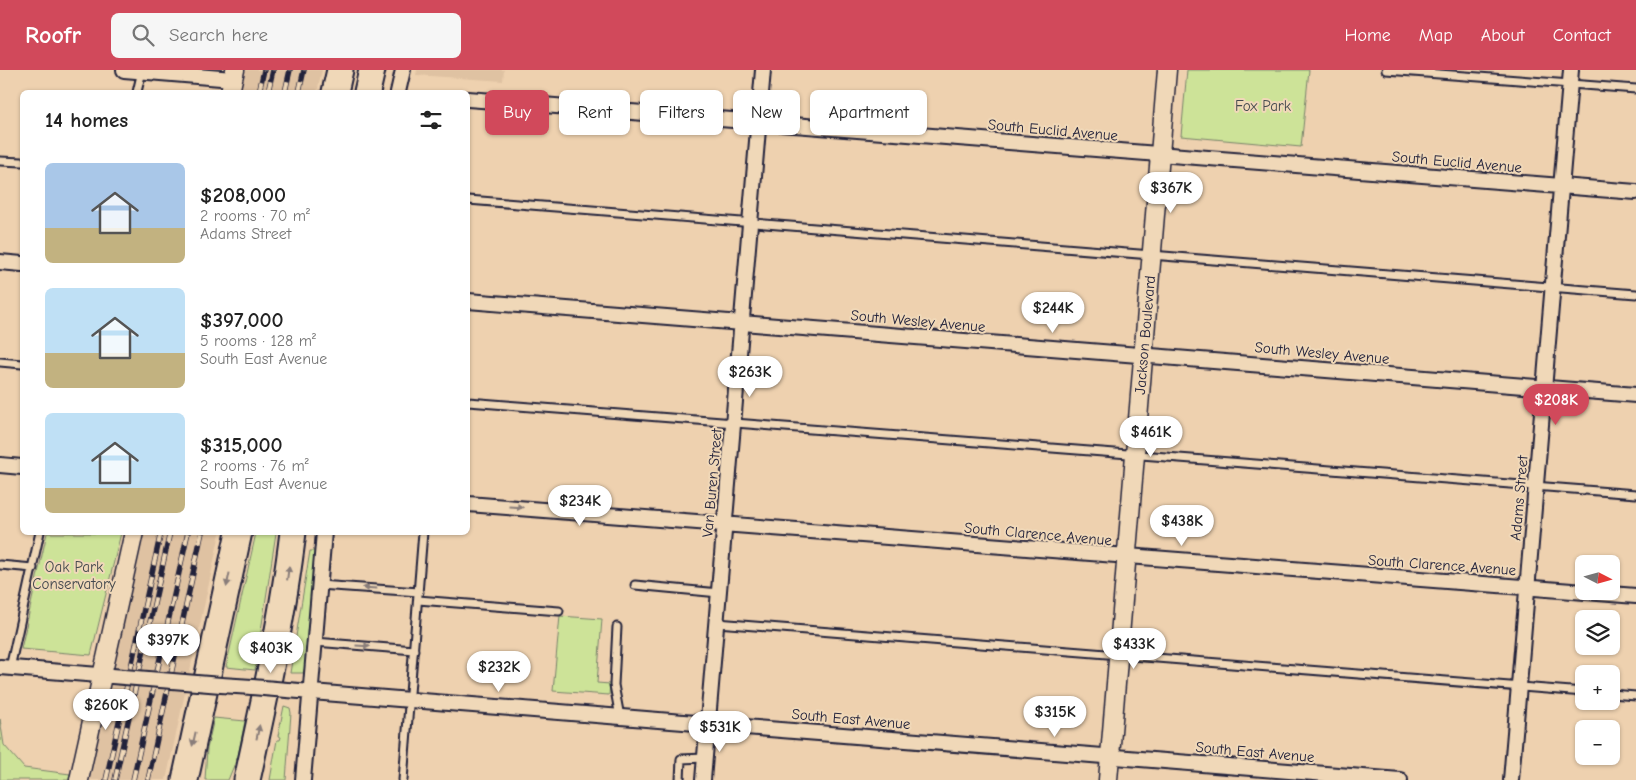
<!DOCTYPE html>
<html lang="en">
<head>
<meta charset="utf-8">
<style>
  body { margin:0; font-family:"Comic Neue",sans-serif; background:#f6f6f6; color:#222; height:100vh; display:flex; flex-direction:column; font-size:19px; white-space:nowrap }
  * { box-sizing:border-box; margin:0 }
  p { font-size:16px; color:#767676 }
  .icon { flex:none; width:28px; height:28px; fill:none; stroke:currentColor; stroke-width:2; stroke-linecap:round; stroke-linejoin:round }
  .map { position:relative; flex:1; overflow:hidden }
  .panel { position:absolute; left:20px; top:20px; width:450px; height:445px; display:flex; flex-direction:column; background:#fff; border-radius:8px; box-shadow:0 1px 4px #0004 }
  .panel>* { flex:none }
  .banner { position:absolute; left:485px; top:20px; width:475px; height:45px; display:flex; gap:10px }
  .needle { width:32px; rotate:96deg }
  .tools { position:absolute; left:1575px; top:485px; display:grid; gap:10px }
  .tools a { display:grid; place-items:center; width:45px; height:45px; border-radius:8px; background:#fff; box-shadow:0 1px 4px #0004; font-size:25px }
  .price { position:absolute; translate:-50% -42px; padding:0 11px; border-radius:18px; background:#fff; color:#222; font-size:16px; line-height:32px; filter:drop-shadow(0 1px 2px #0008) }
  .price::after { content:''; position:absolute; left:50%; top:30px; width:15px; height:11px; margin-left:-8px; background:inherit; clip-path:polygon(0 0,100% 0,50% 100%) }
  .price.current { background:#d1495b; color:#fff }
  ul { padding:0; list-style:none }
  li { display:flex; align-items:center; gap:15px; height:125px; padding:0 25px }
  li span { display:grid; place-items:center; flex:none; width:140px; height:100px; border-radius:8px; color:#555 }
  li>.icon { margin-inline-start:auto }
  span .icon { width:60px; height:60px; fill:#fffc; stroke-width:1 }
  li b { font-size:21px }
  h2 { display:flex; justify-content:space-between; align-items:center; height:60px; padding:0 25px; font-size:21px }
  .chip { padding:0 18px; border-radius:8px; background:#fff; box-shadow:0 1px 4px #0004; font-size:18px; line-height:45px }
  .chip.current { background:#d1495b; color:#fff }
  header { display:flex; align-items:center; gap:30px; box-sizing:border-box; height:70px; padding:0 25px; background:#d1495b; color:#fff }
  header strong { font-size:24px }
  nav { display:flex; gap:28px; margin-inline-start:auto; font-size:18px }
  .search { width:350px; height:45px; background:#f6f6f6; display:flex; align-items:center; gap:12px; box-sizing:border-box; padding:0 18px; border-radius:8px; color:#767676; font-size:19px }
  .map>svg:first-child { display:block }
  .built { fill:#dfc2a2 }
  .green { fill:#cde398; stroke:#78826a }
  .lines { fill:none; stroke-linecap:round; stroke-linejoin:round }
  .service-casing { stroke:#22223b; stroke-width:11 }
  .minor-casing { stroke:#22223b; stroke-width:18 }
  .tertiary-casing { stroke:#22223b; stroke-width:21 }
  .motorway-casing { stroke:#22223b; stroke-width:29 }
  .service { stroke:#f0d8b8; stroke-width:7 }
  .minor { stroke:#f0d8b8; stroke-width:14 }
  .tertiary { stroke:#f0d8b8; stroke-width:18 }
  .motorway { stroke:#f0d8b8; stroke-width:25 }
  .rail-casing { stroke:#22223b; stroke-width:5.5 }
  .rail { stroke:#f0d8b8; stroke-width:4; stroke-dasharray:11; stroke-linecap:butt }
  .minor-bridge-casing { stroke:#22223b; stroke-width:18; stroke-linecap:butt }
  .minor-bridge { stroke:#f0d8b8; stroke-width:14 }
  .oneway { fill:#897d7a }
  .labels { text-anchor:middle; dominant-baseline:central; stroke-width:4; stroke-linejoin:round; paint-order:stroke }
  .park-label { font-size:15px; fill:#44494e; stroke:#f0d8b8 }
  .street-label { font-size:15px; fill:#22223b; stroke:#f0d8b8 }
</style>
</head>
<body>
<header>
<strong>Roofr</strong>
<div class="search"><svg class="icon" aria-label="search" viewBox="0 0 24 24"><circle cx="10" cy="10" r="6"/><path d="M15 15l6 6"/></svg>Search here</div>
<nav><a>Home</a><a>Map</a><a>About</a><a>Contact</a></nav>
</header>
<div class="map">
<svg width="1636" height="710" viewBox="0 0 1636 710">
  <rect width="100%" height="100%" fill="#eed1af"/>
  <filter id="ink" filterUnits="userSpaceOnUse"><feTurbulence type="fractalNoise" baseFrequency=".02" numOctaves="2"/><feDisplacementMap in="SourceGraphic" scale="10" xChannelSelector="R" yChannelSelector="G"/><feConvolveMatrix kernelMatrix="1 2 1 2 8 2 1 2 1" color-interpolation-filters="sRGB"/></filter>
  <g filter="url(#ink)">
    <path class="built" d="M245,0h77l-5,22h-77z
      M417,0h87l-1,11 -87,-6z
      M143,463h77l-54,247h-76z"/>
    <path class="green" d="M1187,0h122l-8,77 -120,-11z
      M47,463h74l-30,122 -70,-6z
      M256,463h20l-21,137 -29,-3z
      M316,463h2l-10,133 -3,1 -2,6h-13l20,-122h4z
      M560,546l42,3 -5,64 13,1 -1,11 -56,-4z
      M284,636l6,2 1,5 -5,67h-16l7,-40h3l1,-3 -3,-1z
      M214,648l31,3 -7,35 -10,24h-23l2,-31z
      M0,649l4,26 20,23 46,6 -1,6h-69z"/>
    <g class="lines">
      <g class="service-casing">
        <path id="service" d="M1386,0l250,19
          M137,22l5,-21
          M0,91l22,1
          M468,130l1168,94
          M0,292l22,2
          M468,332l1168,92
          M0,495l33,3
          M319,515l100,7
          M635,515l84,8
          M418,530l141,11
          M717,553l867,69
          M617,557l-3,58 6,32
          M315,572l99,8
          M10,598l30,-136
          M1611,624l25,2
          M403,710l20,-248
          M680,710l1,-21 24,-1"/>
      </g>
      <g class="minor-casing">
        <path id="minor" d="M124,0l109,9
          M398,22l5,-22
          M468,29l1168,93
          M0,192l22,2
          M468,231l1168,94
          M0,395l22,2
          M468,434l1168,92
          M0,597l111,9
          M221,615l31,2
          M287,620l1113,90
          M303,710l21,-248
          M703,710l60,-710
          M1511,710l60,-710"/>
      </g>
      <g class="tertiary-casing">
        <path id="tertiary" d="M230,22l5,-22
          M79,710l55,-248
          M1108,710l59,-710"/>
      </g>
      <g class="motorway-casing">
        <path id="motorway" d="M335,22l5,-22
          M367,22l5,-22
          M185,710l54,-248
          M247,710c18,-82 36,-164 46,-248"/>
      </g>
      <use href="#service" class="service"/>
      <use href="#minor" class="minor"/>
      <use href="#tertiary" class="tertiary"/>
      <use href="#motorway" class="motorway"/>
      <g class="rail-casing">
        <path id="rail" d="M259,22l5,-22
          M268,22l5,-22
          M285,22l5,-22
          M299,22l5,-22
          M106,710l55,-248
          M115,710l55,-248
          M133,710l55,-248
          M148,710l54,-248"/>
      </g>
      <use href="#rail" class="rail"/>
      <g class="minor-bridge-casing">
        <path id="minor-bridge" d="M112,606l109,9
          M252,617l35,3"/>
      </g>
      <use href="#minor-bridge" class="minor-bridge"/>
    </g>
    <defs><path id="oneway-solid" d="M-6-.8H1V-3.2L6.5 0L1 3.2V.8H-6Z" transform="scale(1.25)"/></defs>
    <g class="oneway">
      <use href="#oneway-solid" transform="translate(516 437) rotate(4)"/>
      <use href="#oneway-solid" transform="translate(288 503) rotate(-83)"/>
      <use href="#oneway-solid" transform="translate(228 510) rotate(102)"/>
      <use href="#oneway-solid" transform="translate(370 518) rotate(-176)"/>
      <use href="#oneway-solid" transform="translate(363 576) rotate(4)"/>
      <use href="#oneway-solid" transform="translate(258 662) rotate(-78)"/>
      <use href="#oneway-solid" transform="translate(194 669) rotate(103)"/>
    </g>
  </g>
  <g class="labels">
    <g class="park-label">
      <text x="1263" y="36">Fox Park</text>
      <text x="74" y="497">Oak Park<tspan x="74" dy="17">Conservatory</tspan></text>
    </g>
    <g class="street-label">
      <text transform="translate(1053 60) rotate(5)">South Euclid Avenue</text>
      <text transform="translate(1457 92) rotate(5)">South Euclid Avenue</text>
      <text transform="translate(918 251) rotate(5)">South Wesley Avenue</text>
      <text transform="translate(1145 265) rotate(-85)">Jackson Boulevard</text>
      <text transform="translate(1322 283) rotate(5)">South Wesley Avenue</text>
      <text transform="translate(712 413) rotate(-85)">Van Buren Street</text>
      <text transform="translate(1519 428) rotate(-85)">Adams Street</text>
      <text transform="translate(1038 464) rotate(5)">South Clarence Avenue</text>
      <text transform="translate(1442 495) rotate(4)">South Clarence Avenue</text>
      <text transform="translate(851 649) rotate(5)">South East Avenue</text>
      <text transform="translate(1255 682) rotate(5)">South East Avenue</text>
    </g>
  </g>
</svg>
<div class="tools">
<a><svg class="needle" viewBox="-14 -14 28 28"><path d="M0-13l5 13h-10z" fill="#e53935"/><path d="M0 13l5-13h-10z" fill="#767676"/></svg></a>
<a><svg class="icon" aria-label="layers" viewBox="0 0 24 24"><path d="M12 4l9 5-9 5-9-5zM3 14l9 5 9-5"/></svg></a>
<a>+</a>
<a>−</a>
</div>
<b class="price" style="left:1171px;top:144px">$367K</b>
<b class="price" style="left:1053px;top:264px">$244K</b>
<b class="price" style="left:750px;top:328px">$263K</b>
<b class="price current" style="left:1556px;top:356px">$208K</b>
<b class="price" style="left:1151px;top:388px">$461K</b>
<b class="price" style="left:580px;top:457px">$234K</b>
<b class="price" style="left:1182px;top:477px">$438K</b>
<b class="price" style="left:168px;top:596px">$397K</b>
<b class="price" style="left:1134px;top:600px">$433K</b>
<b class="price" style="left:271px;top:604px">$403K</b>
<b class="price" style="left:499px;top:623px">$232K</b>
<b class="price" style="left:106px;top:661px">$260K</b>
<b class="price" style="left:1055px;top:668px">$315K</b>
<b class="price" style="left:720px;top:683px">$531K</b>
<div class="banner">
<a class="chip current">Buy</a>
<a class="chip">Rent</a>
<a class="chip">Filters</a>
<a class="chip">New</a>
<a class="chip">Apartment</a>
</div>
<section class="panel">
<h2>14 homes<svg class="icon" aria-label="filters" viewBox="0 0 24 24"><path d="M4 7h16M4 17h16"/><circle cx="9" cy="7" r="2"/><circle cx="15" cy="17" r="2"/></svg></h2>
<ul>
<li><span style="background:linear-gradient(#a9c7e8 65%,#c2b280 0)"><svg class="icon" aria-label="home" viewBox="0 0 24 24"><path d="M3 11l9-7 9 7M6 9v11h12V9"/></svg></span><div><b>$208,000</b><p>2 rooms · 70 m²</p><p>Adams Street</p></div></li>
<li><span style="background:linear-gradient(#bfe0f5 65%,#c2b280 0)"><svg class="icon" aria-label="home" viewBox="0 0 24 24"><path d="M3 11l9-7 9 7M6 9v11h12V9"/></svg></span><div><b>$397,000</b><p>5 rooms · 128 m²</p><p>South East Avenue</p></div></li>
<li><span style="background:linear-gradient(#bfe0f5 75%,#c2b280 0)"><svg class="icon" aria-label="home" viewBox="0 0 24 24"><path d="M3 11l9-7 9 7M6 9v11h12V9"/></svg></span><div><b>$315,000</b><p>2 rooms · 76 m²</p><p>South East Avenue</p></div></li>
</ul>
</section>
</div>
</body>
</html>
